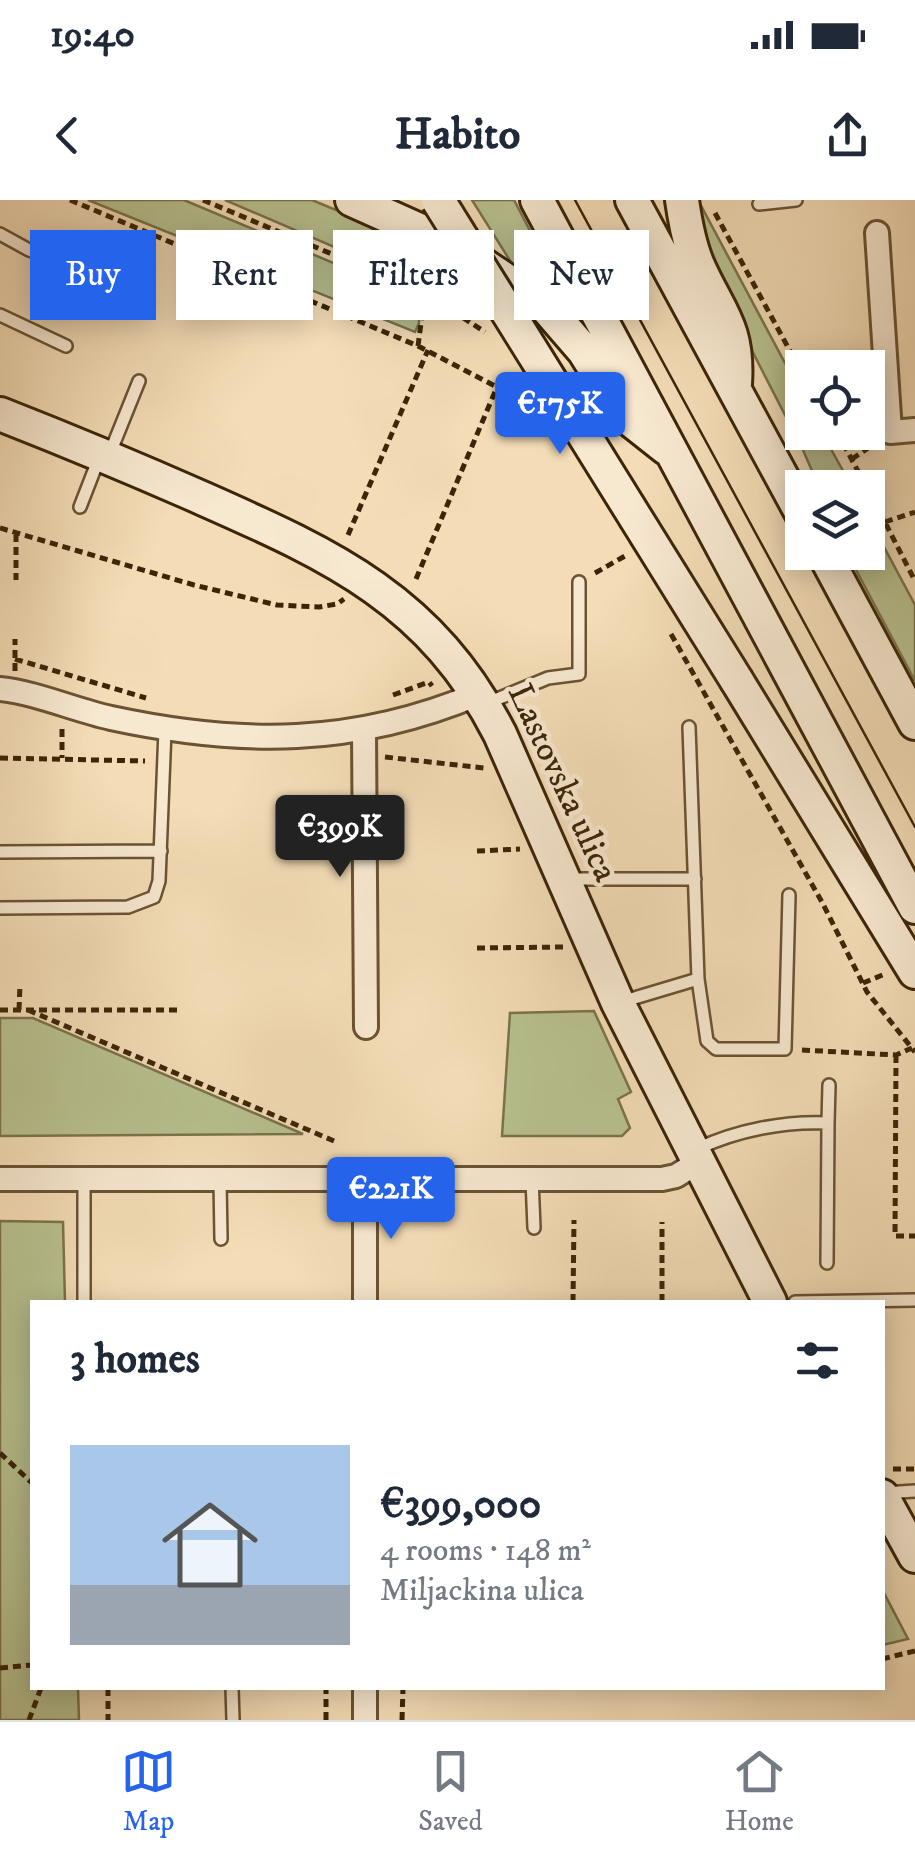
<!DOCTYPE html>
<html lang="en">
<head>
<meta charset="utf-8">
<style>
  body { margin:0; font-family:"IM FELL DW Pica",serif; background:#f2f2f3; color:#1f2937; height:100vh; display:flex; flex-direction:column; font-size:38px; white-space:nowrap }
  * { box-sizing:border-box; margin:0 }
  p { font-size:32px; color:#747a83 }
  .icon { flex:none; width:55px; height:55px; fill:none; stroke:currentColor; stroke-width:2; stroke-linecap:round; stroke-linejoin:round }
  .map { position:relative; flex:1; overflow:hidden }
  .side { position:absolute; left:30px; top:1100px; width:855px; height:390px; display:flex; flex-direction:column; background:#fff; border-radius:0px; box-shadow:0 5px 25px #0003 }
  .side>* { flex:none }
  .top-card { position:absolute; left:30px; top:30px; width:855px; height:90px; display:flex; gap:20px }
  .buttons { position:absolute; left:785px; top:150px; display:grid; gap:20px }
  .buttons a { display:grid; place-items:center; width:100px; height:100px; border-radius:0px; background:#fff; box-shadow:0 5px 25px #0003; font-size:50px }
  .price { position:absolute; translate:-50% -85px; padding:0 22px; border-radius:10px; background:#2563eb; color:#fff; font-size:32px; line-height:65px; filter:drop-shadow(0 2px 5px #0008) }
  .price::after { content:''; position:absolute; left:50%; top:60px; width:30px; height:22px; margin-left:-15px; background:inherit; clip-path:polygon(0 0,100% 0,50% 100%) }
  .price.selected { background:#222; color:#fff }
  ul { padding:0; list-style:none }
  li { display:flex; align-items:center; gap:30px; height:250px; padding:0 40px }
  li+li { border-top:2px solid #e0e1e3 }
  li span { display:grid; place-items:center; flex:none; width:280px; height:200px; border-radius:0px; color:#555 }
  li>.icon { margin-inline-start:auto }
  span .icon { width:120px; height:120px; fill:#fffc; stroke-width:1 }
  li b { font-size:42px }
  h2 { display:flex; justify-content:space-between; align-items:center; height:120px; padding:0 40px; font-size:42px }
  .tag { padding:0 35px; border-radius:0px; background:#fff; box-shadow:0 5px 25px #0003; font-size:35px; line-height:90px }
  .tag.selected { background:#2563eb; color:#fff }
  .status { display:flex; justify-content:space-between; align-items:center; height:70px; padding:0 50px; background:#fff; direction:ltr }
  .status svg { height:28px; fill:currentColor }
  header { display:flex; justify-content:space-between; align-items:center; height:130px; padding:0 40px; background:#fff; font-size:45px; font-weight:700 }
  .tabs { display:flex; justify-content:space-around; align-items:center; height:140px; border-top:2px solid #e0e1e3; background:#fff; font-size:28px; color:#747a83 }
  .tabs a { display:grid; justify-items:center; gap:5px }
  .tabs .selected { color:#2563eb }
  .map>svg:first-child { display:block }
  .green { fill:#b8c190; stroke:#7a734c; stroke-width:2.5 }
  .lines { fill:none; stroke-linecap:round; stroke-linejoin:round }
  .lane-casing { stroke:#6a5333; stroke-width:16 }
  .street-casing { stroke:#6a5333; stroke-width:28 }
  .secondary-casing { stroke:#3c2507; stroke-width:38 }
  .path { stroke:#3c2507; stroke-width:5; stroke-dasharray:8 5; stroke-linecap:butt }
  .lane { stroke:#f7e8d0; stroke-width:11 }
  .street { stroke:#f7e8d0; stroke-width:22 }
  .secondary { stroke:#f7e8d0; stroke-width:32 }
  .tram { stroke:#3c2507; stroke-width:2.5 }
  .secondary-bridge-casing { stroke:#3c2507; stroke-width:38; stroke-linecap:butt }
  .secondary-bridge { stroke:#f7e8d0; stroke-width:32 }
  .labels { text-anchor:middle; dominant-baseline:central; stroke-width:9; stroke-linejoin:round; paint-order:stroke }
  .street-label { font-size:35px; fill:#3c2507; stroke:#f7e8d0 }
</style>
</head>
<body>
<div class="status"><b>19:40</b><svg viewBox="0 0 49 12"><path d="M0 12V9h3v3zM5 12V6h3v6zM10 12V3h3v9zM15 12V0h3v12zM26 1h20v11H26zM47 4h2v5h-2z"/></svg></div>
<header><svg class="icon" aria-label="back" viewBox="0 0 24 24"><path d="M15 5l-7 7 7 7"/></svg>Habito<svg class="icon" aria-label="share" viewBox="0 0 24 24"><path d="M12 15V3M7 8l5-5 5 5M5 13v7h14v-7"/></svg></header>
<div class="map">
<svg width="915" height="1520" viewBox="0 0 915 1520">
  <rect width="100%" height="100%" fill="#f3dcb6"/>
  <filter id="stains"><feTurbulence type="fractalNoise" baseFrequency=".002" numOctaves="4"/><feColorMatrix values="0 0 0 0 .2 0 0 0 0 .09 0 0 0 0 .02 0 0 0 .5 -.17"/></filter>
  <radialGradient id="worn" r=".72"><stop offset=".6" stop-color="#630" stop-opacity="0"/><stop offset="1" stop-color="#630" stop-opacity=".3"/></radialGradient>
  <path class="green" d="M88,0h96l223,94 12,11v18l-4,9z
    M225,0h87l113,47 9,8 -2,19 -6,8 -8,1z
    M472,0h42l50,96 -50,-29z
    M698,0l104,195v37l20,1 30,54h-33l-16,-37 -95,-185z
    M868,317l47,88v76l-68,-128 21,-1z
    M594,811l37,81 -13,7 12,29 -8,8h-120l8,-123z
    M0,818h33l270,116 -303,2z
    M0,1021l63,1 2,80h-33v386h46l1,32h-79z
    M883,1391l25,48 -25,6z"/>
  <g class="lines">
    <g class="lane-casing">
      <path id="lane" d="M759,4l37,-4
        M0,34l29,16 105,35
        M0,115l66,31
        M110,253l29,-72
        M80,307l19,-49
        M485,504l63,-26 31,-4v-92
        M689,527l9,252 9,62 9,8h69l4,-154
        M0,652l161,-1
        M567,679h128
        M0,708l128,-1 26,-10 5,-16 6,-151
        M621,802l77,-23
        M828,923l1,-38
        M697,949c40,-19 88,-28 131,-26l-1,140
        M84,979v123
        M532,979l2,49
        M220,980l1,59
        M795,1102l120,-2
        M884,1293l31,-2
        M232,1488l1,32"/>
    </g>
    <g class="street-casing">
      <path id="street" d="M877,33l13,199 25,-2
        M0,489c38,4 74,21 111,29 130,28 243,28 367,-24
        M364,531l2,296
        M0,979h662l14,-3 24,-15
        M365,1102v-121
        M365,1488v32"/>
    </g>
    <g class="secondary-casing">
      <path id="secondary" d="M352,0l103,46 91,61 38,44 39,63 43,34
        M537,0l378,707
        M632,0l170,314
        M682,0c3,21 7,43 15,63 21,49 42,62 38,121
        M0,214c69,27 136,55 204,85 129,57 228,102 296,235l118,269 152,299
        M823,352l92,171
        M737,481l178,291
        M882,1296l33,60"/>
    </g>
    <path class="path" d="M70,0l348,146 79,41 17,-11
      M203,0l222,93 60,39
      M715,13l87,160
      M418,146l7,-53 18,-22
      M837,232l30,56
      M852,259l19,-13
      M868,289l47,92
      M885,322l30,-10
      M0,328l194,57 83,20 42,2 18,-3 7,-5
      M16,334v46
      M348,335l80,-185
      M595,373l30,-17
      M416,379l81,-192
      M671,434l152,270 44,88 48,60
      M15,459l131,39
      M15,471v-32
      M393,495l36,-13 3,4
      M62,529v29
      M385,557l99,11
      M0,558l145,3
      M477,651l43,-2
      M477,748l88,-1
      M863,783l22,-9
      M0,810h179
      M19,810l1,-26
      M28,810l306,131
      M802,850l94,5 16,-7
      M896,855l-1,181h20
      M573,1102l1,-82
      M662,1102v-80
      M0,1253l32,30
      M893,1269h22
      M882,1459l33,-8
      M0,1468l32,-3
      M108,1488v32
      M29,1520l12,-32
      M326,1520v-32
      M402,1520l1,-32"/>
    <use href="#lane" class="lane"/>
    <use href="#street" class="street"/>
    <use href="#secondary" class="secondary"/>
    <path class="tram" d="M575,0l340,627"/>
    <g class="secondary-bridge-casing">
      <path id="secondary-bridge" d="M438,0l299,481"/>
    </g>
    <use href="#secondary-bridge" class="secondary-bridge"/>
  </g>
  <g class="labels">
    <g class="street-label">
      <text transform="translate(562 583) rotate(65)">Lastovska ulica</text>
    </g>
  </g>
  <rect width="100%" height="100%" filter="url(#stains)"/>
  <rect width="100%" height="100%" fill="url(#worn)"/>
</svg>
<div class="buttons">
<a><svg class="icon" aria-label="locate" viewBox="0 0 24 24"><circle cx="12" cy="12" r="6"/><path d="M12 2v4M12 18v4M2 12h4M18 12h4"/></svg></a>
<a><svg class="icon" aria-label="layers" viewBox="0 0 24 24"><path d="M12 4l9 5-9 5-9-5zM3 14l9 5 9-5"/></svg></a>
</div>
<b class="price" style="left:560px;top:257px">€175K</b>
<b class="price selected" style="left:340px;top:680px">€399K</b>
<b class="price" style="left:391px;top:1042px">€221K</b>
<div class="top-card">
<a class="tag selected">Buy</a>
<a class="tag">Rent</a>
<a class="tag">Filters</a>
<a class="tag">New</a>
</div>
<section class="side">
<h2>3 homes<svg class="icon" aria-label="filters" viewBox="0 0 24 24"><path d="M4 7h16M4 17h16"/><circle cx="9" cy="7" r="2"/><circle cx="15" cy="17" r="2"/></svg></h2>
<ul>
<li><span style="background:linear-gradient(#a9c7e8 70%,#9aa5b1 0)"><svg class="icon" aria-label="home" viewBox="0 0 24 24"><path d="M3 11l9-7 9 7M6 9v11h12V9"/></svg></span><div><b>€399,000</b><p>4 rooms · 148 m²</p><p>Miljackina ulica</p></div></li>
</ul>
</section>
</div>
<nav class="tabs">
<a class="selected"><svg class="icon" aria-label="map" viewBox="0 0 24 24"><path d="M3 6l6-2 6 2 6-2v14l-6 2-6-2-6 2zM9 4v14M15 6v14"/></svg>Map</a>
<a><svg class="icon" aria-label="saved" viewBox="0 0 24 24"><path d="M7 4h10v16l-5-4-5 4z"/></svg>Saved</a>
<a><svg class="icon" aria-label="home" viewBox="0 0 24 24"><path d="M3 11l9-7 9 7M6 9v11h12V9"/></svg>Home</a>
</nav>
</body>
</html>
